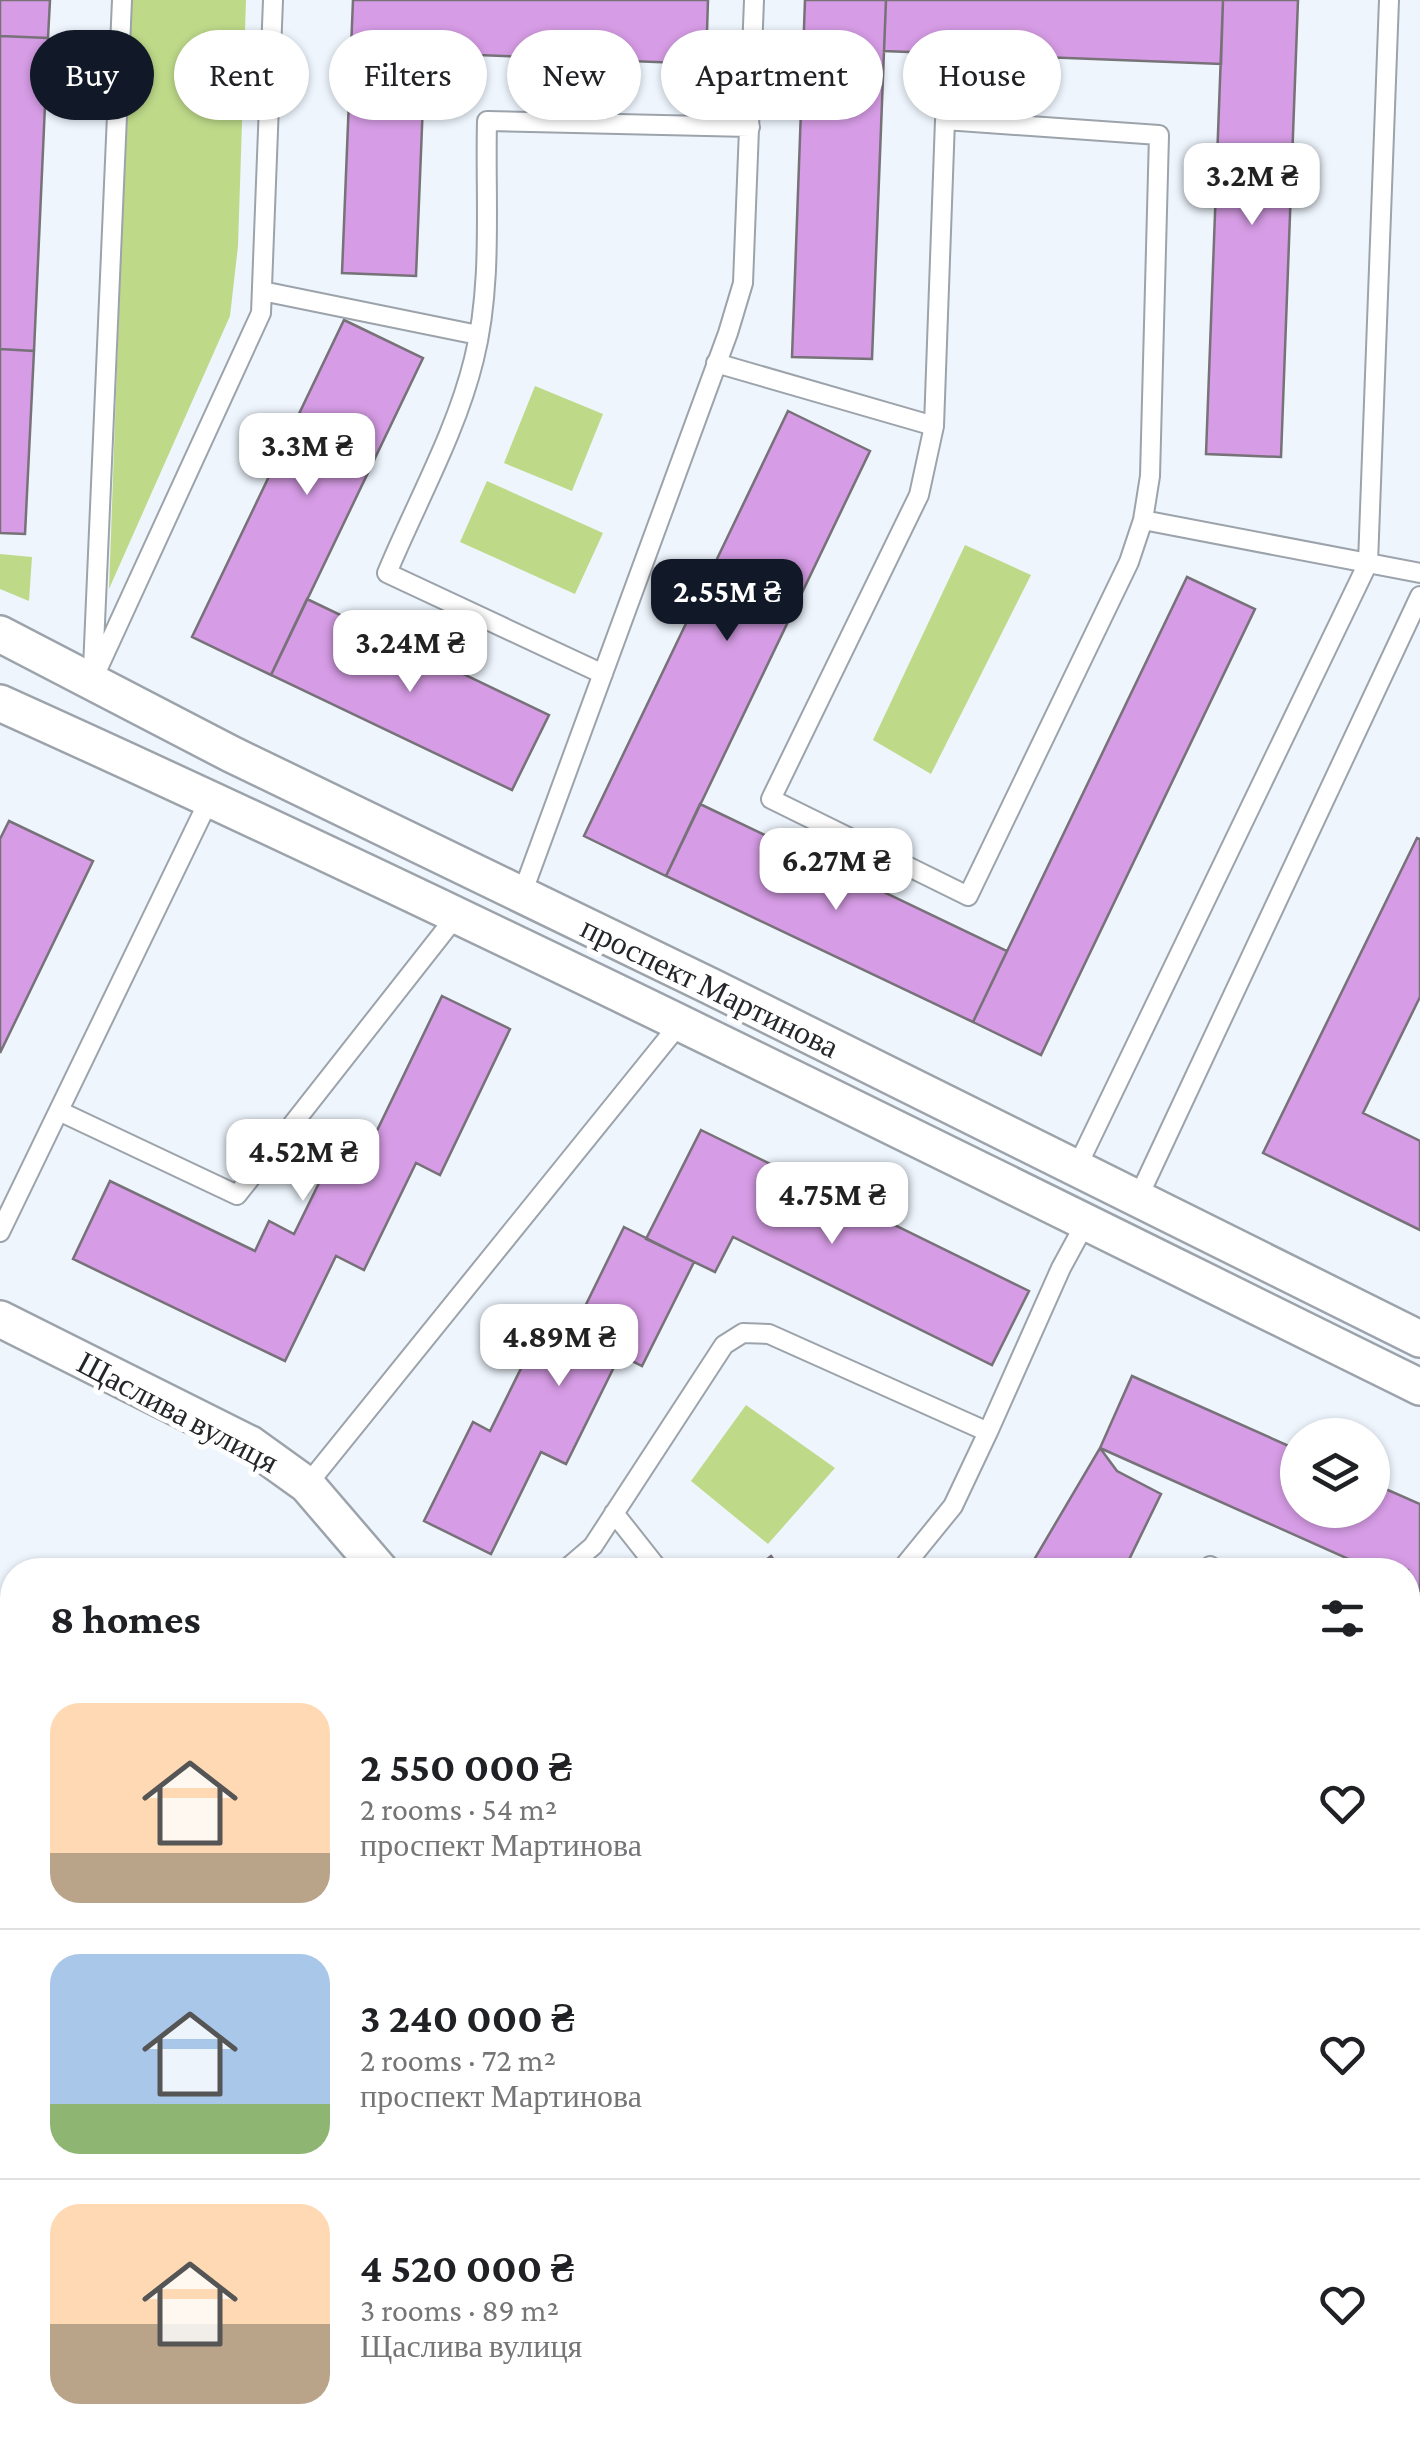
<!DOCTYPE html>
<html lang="en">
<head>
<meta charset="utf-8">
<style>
  body { margin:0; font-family:"Crimson Pro",serif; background:#f6f6f6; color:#202124; height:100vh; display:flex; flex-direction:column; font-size:38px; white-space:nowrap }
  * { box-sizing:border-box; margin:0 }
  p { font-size:32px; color:#757577 }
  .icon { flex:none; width:55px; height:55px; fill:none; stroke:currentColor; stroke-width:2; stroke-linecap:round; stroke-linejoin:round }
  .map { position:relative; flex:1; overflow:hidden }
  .panel { position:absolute; left:0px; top:1558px; width:1420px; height:892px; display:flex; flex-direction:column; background:#fff; border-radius:40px 40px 0 0; box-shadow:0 2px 8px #0004 }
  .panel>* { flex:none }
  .banner { position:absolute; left:30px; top:30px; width:1360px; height:90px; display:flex; gap:20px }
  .tools { position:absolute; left:1280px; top:1418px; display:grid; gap:20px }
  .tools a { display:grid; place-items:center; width:110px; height:110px; border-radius:50%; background:#fff; box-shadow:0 2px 8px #0004; font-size:50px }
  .price { position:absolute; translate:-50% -85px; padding:0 22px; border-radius:20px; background:#fff; color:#222; font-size:32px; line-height:65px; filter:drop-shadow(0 2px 5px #0008) }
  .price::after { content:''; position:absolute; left:50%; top:60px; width:30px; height:22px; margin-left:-15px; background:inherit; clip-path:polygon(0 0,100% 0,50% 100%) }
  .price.active { background:#111827; color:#fff }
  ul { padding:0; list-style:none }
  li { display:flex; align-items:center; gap:30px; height:250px; padding:0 50px }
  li+li { border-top:2px solid #e0e0e0 }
  li span { display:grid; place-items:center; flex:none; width:280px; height:200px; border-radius:30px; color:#555 }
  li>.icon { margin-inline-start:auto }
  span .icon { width:120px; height:120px; fill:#fffc; stroke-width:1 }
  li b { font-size:42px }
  h2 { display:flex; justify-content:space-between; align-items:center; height:120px; padding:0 50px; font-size:42px }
  .tag { padding:0 35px; border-radius:45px; background:#fff; box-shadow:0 2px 8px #0004; font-size:35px; line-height:90px }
  .tag.active { background:#111827; color:#fff }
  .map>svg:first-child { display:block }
  .green { fill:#beda89 }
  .building { fill:#d69ce5; stroke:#777178; stroke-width:2.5 }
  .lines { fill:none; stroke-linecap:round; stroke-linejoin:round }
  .service-casing { stroke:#9ca3aa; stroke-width:22 }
  .minor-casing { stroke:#9ca3aa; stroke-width:40 }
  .service { stroke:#fff; stroke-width:18 }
  .minor { stroke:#fff; stroke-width:35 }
  .labels { text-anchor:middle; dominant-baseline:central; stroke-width:10; stroke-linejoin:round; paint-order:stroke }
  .street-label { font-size:32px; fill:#242629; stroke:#fff }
</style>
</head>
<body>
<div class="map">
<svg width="1420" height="2449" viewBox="0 0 1420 2449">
  <rect width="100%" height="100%" fill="#eef5fd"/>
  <path class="green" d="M130,0h116l-8,246 -8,70 -121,273z
    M535,386l68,28 -31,77 -68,-28z
    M487,481l116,52 -28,61 -115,-52z
    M965,545l66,30 -100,199 -58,-34z
    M0,554l32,3 -3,44 -29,-12z
    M746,1405l89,63 -67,76 -77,-63z"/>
  <path class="building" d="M0,0h50l-2,38 -48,-2z
    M353,0h355l-2,64 -281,-11 -9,223 -74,-3z
    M805,0h81l-14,359 -80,-2z
    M886,0h337l-2,64 -337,-13z
    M1223,0h75l-17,457 -75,-3z
    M0,36l48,2 -14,313 -34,-2z
    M344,320l79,38 -152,317 -79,-38z
    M0,349l34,2 -9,183 -25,-1z
    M788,411l82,40 -204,425 -82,-40z
    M1187,577l68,32 -214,446 -68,-33z
    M307,599l242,116 -37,75 -241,-115z
    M700,804l307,147 -34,71 -307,-146z
    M9,821l84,40 -93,192v-214z
    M1417,838l3,1v158l-57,116 57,28v89l-157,-77z
    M442,996l68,33 -70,146 -24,-12 -52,107 -28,-14 -51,105 -212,-102 37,-78 145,70 14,-30 25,13 50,-102 26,13z
    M701,1130l328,161 -37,74 -259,-128 -18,35 -69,-33z
    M624,1227l70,35 -52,104 -22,-11 -54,109 -25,-12 -50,102 -67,-33 49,-99 17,9 55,-111 27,13z
    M1132,1376l166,74v60h74v-27l48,21v87l-12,-6v-15h-35l-273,-122z
    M1100,1448l17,23 44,23 -37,76h-96z
    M771,1556l10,14h-28z
    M1420,1704v130l-12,16v-130z
    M0,1979l12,10v13l-12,15z
    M0,2100l12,10v93l-12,15z
    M59,2438h138l-15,11h-138z
    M762,2438h104l9,11h-105z"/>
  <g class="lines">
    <g class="service-casing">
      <path id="service" d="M945,120l214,15 -9,341 -7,44 -14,42 -161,334 -197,-97 148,-304 15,-69z
        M262,291l216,44
        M716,363l218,63
        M1143,520l277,53
        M93,669l29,-669
        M603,674l-216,-101c29,-70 69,-140 87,-214 19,-76 11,-160 13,-238l263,6
        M93,679l168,-366 12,-313
        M522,894l206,-561 15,-50 11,-283
        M59,1111l178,84 220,-280
        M1076,1169l292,-606 21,-563
        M1137,1200l283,-604
        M0,1232l210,-434
        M307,1485l374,-463
        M614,1513l45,57
        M565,1570l28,-24 131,-201 19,-12 26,1 219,98 73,-164 25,-46
        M901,1570l52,-64 35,-74
        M1207,1570l3,-4 7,4
        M1408,1663l12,6
        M1408,1921l12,-16"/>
    </g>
    <g class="minor-casing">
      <path id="minor" d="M0,634l231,120 479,232 710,353
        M0,703c479,216 949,452 1420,684
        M0,1319l250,125 57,41 73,85"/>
    </g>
    <use href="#service" class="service"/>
    <use href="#minor" class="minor"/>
  </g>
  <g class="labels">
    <g class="street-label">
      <text transform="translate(710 987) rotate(26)">проспект Мартинова</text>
      <text transform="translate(178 1412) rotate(28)">Щаслива вулиця</text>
    </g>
  </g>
</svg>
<div class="tools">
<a><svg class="icon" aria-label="layers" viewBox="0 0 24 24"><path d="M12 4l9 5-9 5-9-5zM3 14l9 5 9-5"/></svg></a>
</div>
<b class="price" style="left:1252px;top:228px">3.2M ₴</b>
<b class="price" style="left:307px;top:498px">3.3M ₴</b>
<b class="price active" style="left:727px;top:644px">2.55M ₴</b>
<b class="price" style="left:410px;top:695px">3.24M ₴</b>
<b class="price" style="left:836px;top:913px">6.27M ₴</b>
<b class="price" style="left:303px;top:1204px">4.52M ₴</b>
<b class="price" style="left:832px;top:1247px">4.75M ₴</b>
<b class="price" style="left:559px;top:1389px">4.89M ₴</b>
<div class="banner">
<a class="tag active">Buy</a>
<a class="tag">Rent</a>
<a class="tag">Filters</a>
<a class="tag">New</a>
<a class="tag">Apartment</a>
<a class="tag">House</a>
</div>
<section class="panel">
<h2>8 homes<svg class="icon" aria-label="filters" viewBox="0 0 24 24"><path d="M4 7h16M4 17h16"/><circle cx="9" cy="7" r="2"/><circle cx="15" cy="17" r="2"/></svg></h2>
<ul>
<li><span style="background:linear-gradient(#ffd9b3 75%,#b9a48a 0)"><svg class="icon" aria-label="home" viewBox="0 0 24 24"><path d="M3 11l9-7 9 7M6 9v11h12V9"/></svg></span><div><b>2 550 000 ₴</b><p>2 rooms · 54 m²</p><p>проспект Мартинова</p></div><svg class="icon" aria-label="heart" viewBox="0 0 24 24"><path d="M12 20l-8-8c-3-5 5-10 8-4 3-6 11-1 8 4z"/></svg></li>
<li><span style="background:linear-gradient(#a9c7e8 75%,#8fb573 0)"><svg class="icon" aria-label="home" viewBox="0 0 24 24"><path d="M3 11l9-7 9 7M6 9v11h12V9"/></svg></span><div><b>3 240 000 ₴</b><p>2 rooms · 72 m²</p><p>проспект Мартинова</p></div><svg class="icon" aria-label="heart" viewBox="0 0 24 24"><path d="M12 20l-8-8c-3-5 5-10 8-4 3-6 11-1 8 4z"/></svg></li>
<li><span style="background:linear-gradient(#ffd9b3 60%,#b9a48a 0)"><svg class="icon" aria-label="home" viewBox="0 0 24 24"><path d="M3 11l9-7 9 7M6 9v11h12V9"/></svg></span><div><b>4 520 000 ₴</b><p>3 rooms · 89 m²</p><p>Щаслива вулиця</p></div><svg class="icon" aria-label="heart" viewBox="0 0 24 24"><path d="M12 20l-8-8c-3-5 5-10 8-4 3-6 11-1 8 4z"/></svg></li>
</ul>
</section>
</div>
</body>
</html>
